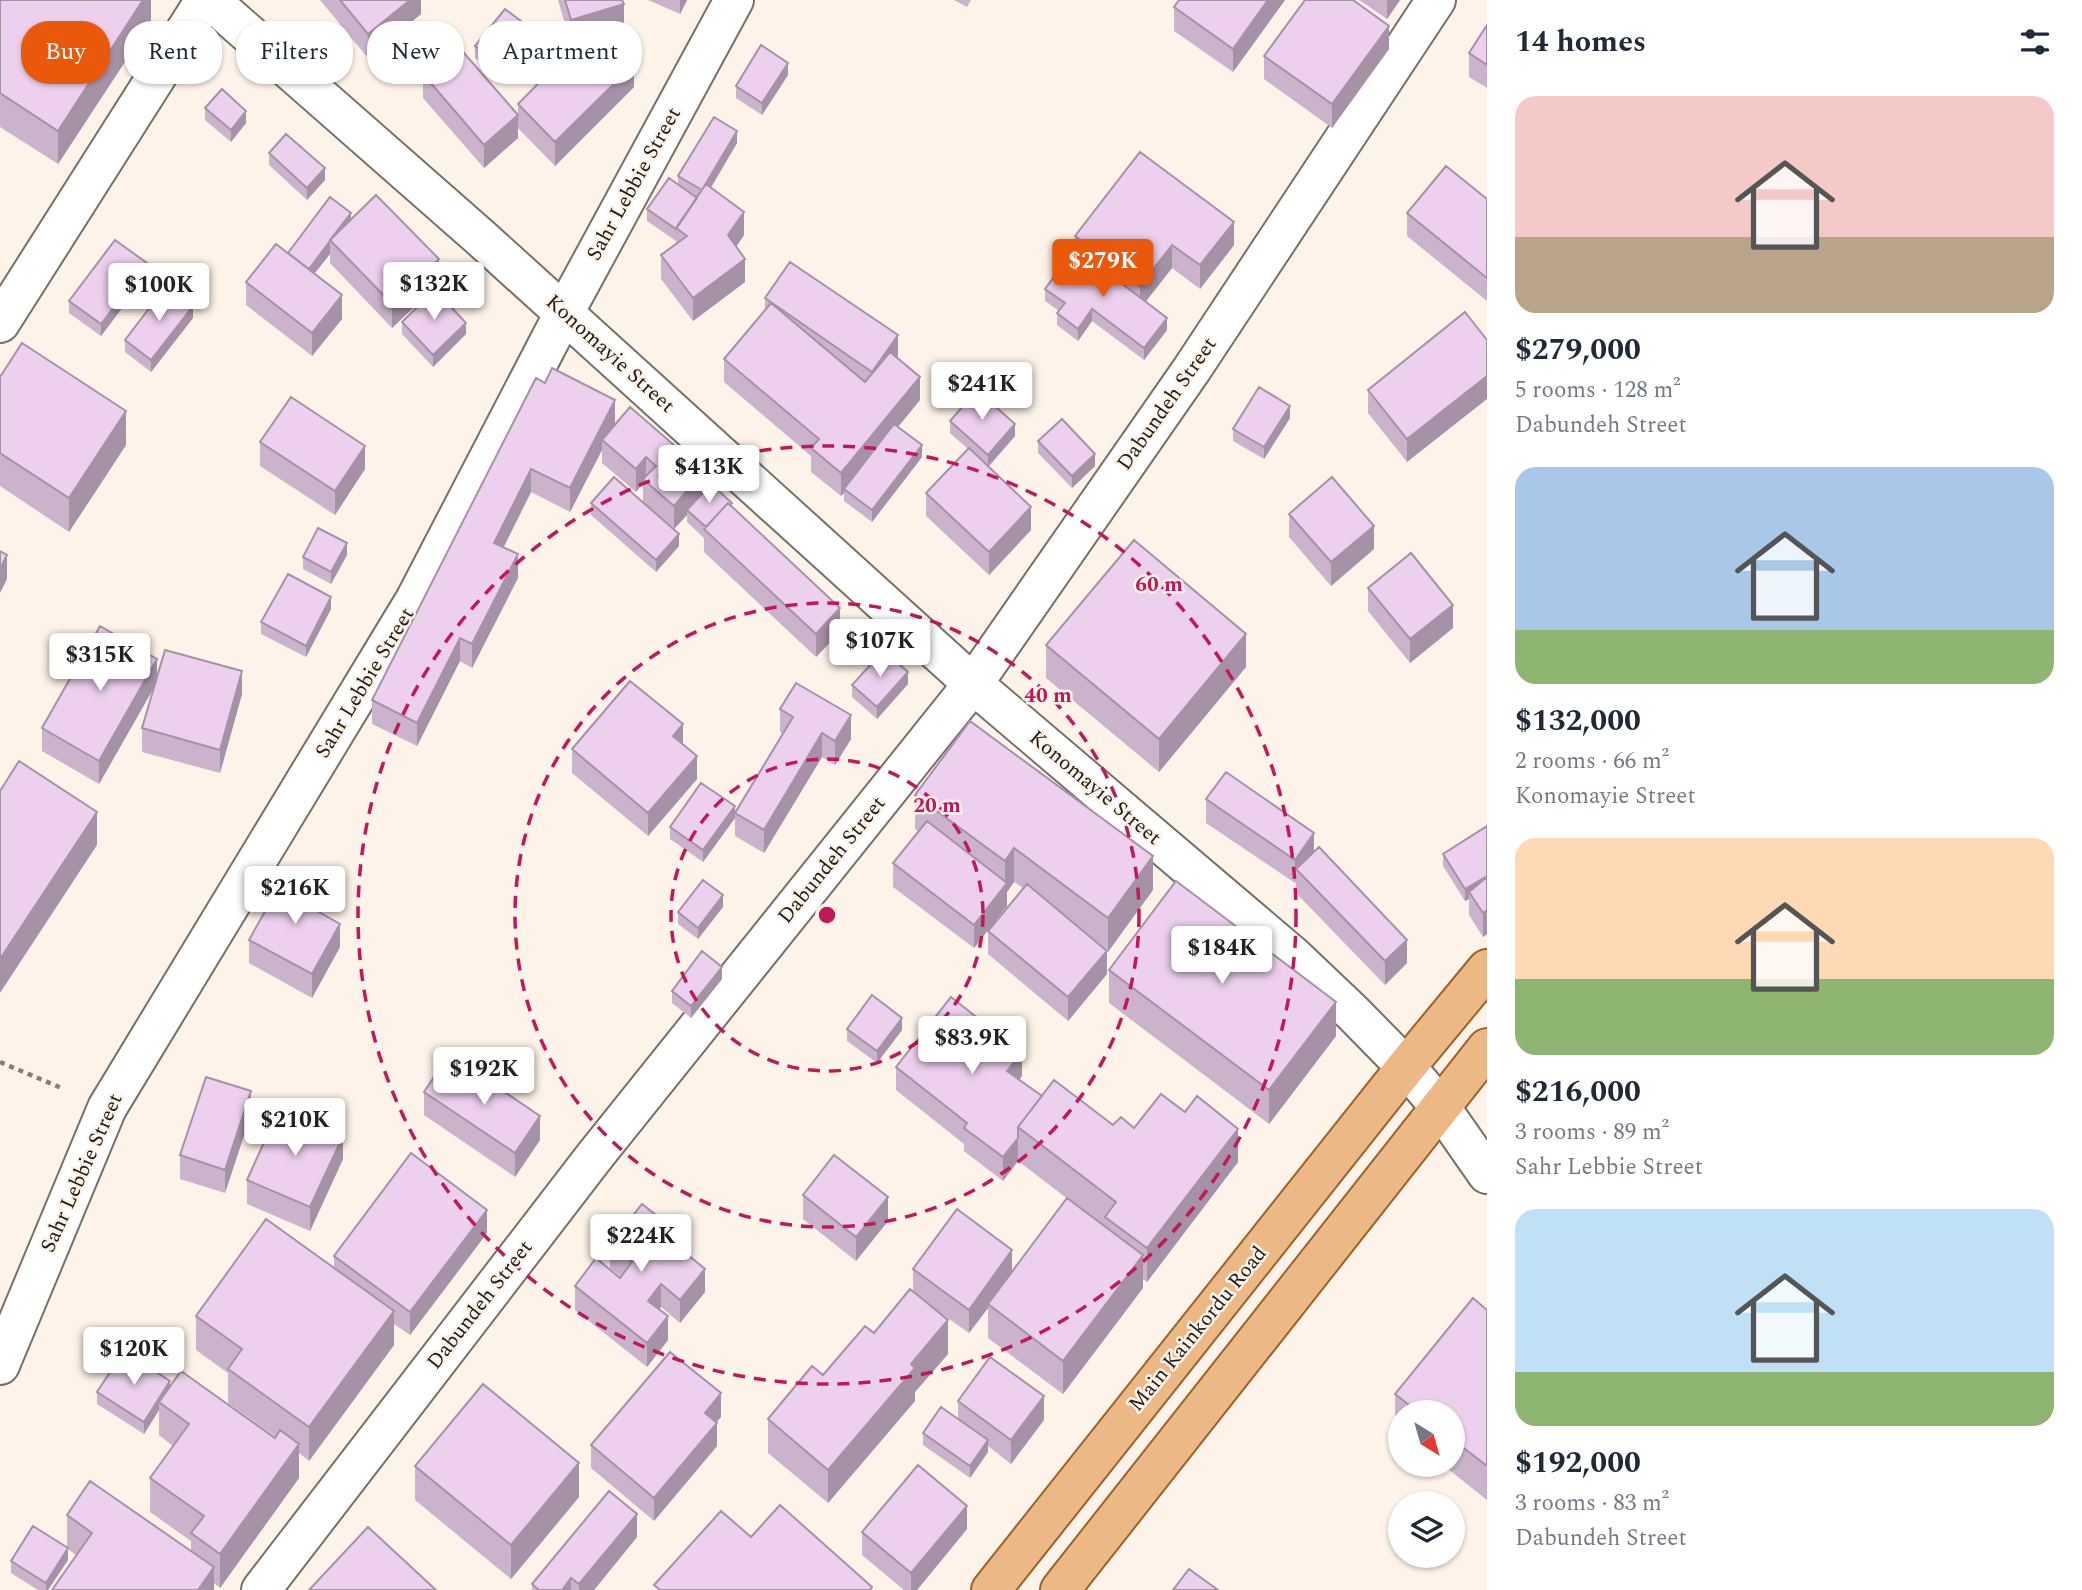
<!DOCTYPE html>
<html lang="en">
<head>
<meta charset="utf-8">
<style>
  body { margin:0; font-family:Spectral,serif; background:#f6f6f7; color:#1f2937; height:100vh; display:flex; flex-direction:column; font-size:26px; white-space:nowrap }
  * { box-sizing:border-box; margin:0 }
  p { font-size:23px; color:#747a83 }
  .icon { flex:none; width:38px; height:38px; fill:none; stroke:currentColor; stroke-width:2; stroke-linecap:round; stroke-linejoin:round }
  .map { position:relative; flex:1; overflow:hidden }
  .details { display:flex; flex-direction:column; background:#fff; width:595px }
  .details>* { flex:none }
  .guide { position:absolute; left:21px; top:21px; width:665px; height:63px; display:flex; gap:14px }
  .needle { width:46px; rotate:143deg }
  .controls { position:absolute; left:1388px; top:1400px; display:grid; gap:14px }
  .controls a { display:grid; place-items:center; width:77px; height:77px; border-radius:50%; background:#fff; box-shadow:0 2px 5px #0004; font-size:35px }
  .price { position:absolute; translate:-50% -60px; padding:0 16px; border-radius:7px; background:#fff; color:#222; font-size:23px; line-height:46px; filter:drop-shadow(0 2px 4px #0008) }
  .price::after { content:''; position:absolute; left:50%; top:42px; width:21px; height:16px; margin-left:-10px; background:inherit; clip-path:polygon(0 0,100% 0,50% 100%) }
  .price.current { background:#ea580c; color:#fff }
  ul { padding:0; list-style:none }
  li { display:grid; align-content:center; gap:14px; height:371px; padding:0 28px }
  li span { display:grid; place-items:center; height:217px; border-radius:21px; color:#555 }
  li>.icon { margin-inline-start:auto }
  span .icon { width:126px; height:126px; fill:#fffc; stroke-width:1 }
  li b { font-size:30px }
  h2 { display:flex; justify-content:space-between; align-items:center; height:84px; padding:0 28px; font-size:30px }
  .pill { padding:0 24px; border-radius:28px; background:#fff; box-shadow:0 2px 5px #0004; font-size:24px; line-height:63px }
  .pill.current { background:#ea580c; color:#fff }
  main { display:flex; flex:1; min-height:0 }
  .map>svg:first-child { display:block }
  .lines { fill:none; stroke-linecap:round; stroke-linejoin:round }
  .street-casing { stroke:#787067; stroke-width:42 }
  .primary-casing { stroke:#9b622b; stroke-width:42 }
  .path { stroke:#857f78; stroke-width:4.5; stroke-dasharray:5 5; stroke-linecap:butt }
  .street { stroke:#fff; stroke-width:38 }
  .primary { stroke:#ecb886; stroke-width:38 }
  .wall { fill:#ccb3cc }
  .shaded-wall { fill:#a692a6 }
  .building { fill:#edd0ed; stroke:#a692a6; stroke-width:2 }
  .ring { fill:none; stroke:#c2185b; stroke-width:3.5; stroke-dasharray:12 9 }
  .labels { text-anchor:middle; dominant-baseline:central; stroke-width:5; stroke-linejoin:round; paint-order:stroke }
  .street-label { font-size:21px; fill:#1e1b17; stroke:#fdf3e8 }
  .centre { fill:#c2185b; stroke:#fdf3e8; stroke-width:3.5 }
  .ring-label { font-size:21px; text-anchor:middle; font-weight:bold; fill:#c2185b; stroke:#fdf3e8; stroke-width:5; stroke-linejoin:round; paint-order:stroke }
</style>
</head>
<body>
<main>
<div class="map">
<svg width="1487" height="1590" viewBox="0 0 1487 1590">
  <rect width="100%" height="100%" fill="#fdf3e8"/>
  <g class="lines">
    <g class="street-casing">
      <path id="street" d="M210,0l271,238 492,446 320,272 60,57 53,54 35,41 46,66
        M0,323l205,-323
        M0,1365l107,-257 308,-508 149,-287 170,-313
        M261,1590l333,-433 379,-473 219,-315 244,-369"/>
    </g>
    <g class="primary-casing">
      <path id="primary" d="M991,1590l415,-523 81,-98
        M1060,1590l427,-542"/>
    </g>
    <path class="path" d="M0,1062l64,27"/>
    <use href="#street" class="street"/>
    <use href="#primary" class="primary"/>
  </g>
  <path class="wall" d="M0,0h151v22l-93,142 -58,-37z
    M320,0h101v14l-53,44z
    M558,0h64l2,28 -20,6 30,53 -79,79 -37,-38v10l-34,30 -61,-70v-24l95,40v-10l62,-63 -9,3z
    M648,0h39l-7,14z
    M954,0h17l-4,7z
    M1179,0h106l-52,72 -59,-41v-24z
    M1359,0h41l-13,19z
    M1487,25v63l-18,-11v-24z
    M534,43l-31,36 -28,-21v-12z
    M1389,49l-57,79 -68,-49v-23z
    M788,75l-26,40 -26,-17v-12z
    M205,108l41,15 -15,19 -26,-22z
    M737,143l-26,45 33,47 -8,12 9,35 -52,39 -32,-42v-24l15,-11v-3l-29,-20v-12l31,-25v-8z
    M269,153l56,27 -18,20 -38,-35z
    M1487,199v102l-80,-65v-23z
    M351,219l88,64 -47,45 -62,-65v-9l-16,20 28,45 -30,37 -66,-51v-23l42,-29z
    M1075,236l159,9 -34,44 -28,-21 -26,33 21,29 -23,30 -52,-39 -14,20 -21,-16v-12l2,-2 -14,-10v-12l30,-41z
    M147,275l-46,61 -32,-23v-12z
    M765,298l133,60 22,42 -22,27 24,30 -50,65 -28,-21v-8l-3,3 -30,-24v-16l-87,-74v-23l41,-49z
    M193,318l-42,54 -26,-20v-12z
    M402,322l64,12 -33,33 -31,-33z
    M1487,340l-80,122 -39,-49v-23z
    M0,377l126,68 -57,87 -69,-46z
    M536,378l79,45 -1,2 90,66 28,16 108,125 -24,25 -112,-105v-14l-17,-16v-7l-13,14 -31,-26v-20l-7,9 -34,-29v-13l-32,62 -39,-20 -27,55 14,31 -46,90 -12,-7 -43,85 -45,-22v-24z
    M1290,418l-26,41 -31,-18v-12z
    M950,421l65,15 -27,31 43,63 -42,45 -63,-59v-23l42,-44 -18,-16z
    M1038,441l57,25 -23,22 -34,-35z
    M260,442l105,27 -30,46 -75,-49z
    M591,503l88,43 -23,26 -65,-57z
    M1289,514l85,35 -43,37 -42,-49z
    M347,555l-16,29 -28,-15v-12z
    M1368,588l85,40 -43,35 -42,-52z
    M331,609l-25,48 -45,-23v-12z
    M1046,645l200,22 -87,105 -113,-94z
    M157,675l85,19 -22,79 -78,-21v-24l12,-40 -55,96 -57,-33v-23z
    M908,684l-31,35 -25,-22v-12z
    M780,709l71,30 -16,26 -13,-8 -58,96 -29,-17v-23l48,-79 -3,-2z
    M683,744l14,35 -49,57 -76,-63v-24z
    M915,795l238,95 -46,61v23l-39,47 -80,-67v-23l35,-43 -9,-6 -7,10v14l-33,42 -81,-61v-24l25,-32 -3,-2z
    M1206,799l108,53 93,111 -22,22 -89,-92v-11l-1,1 -89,-60z
    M735,818l-32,44 -33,-23v-12z
    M1487,826v108l-4,3 -14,-22v-16l-4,2 -22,-35v-12z
    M723,907l-25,32 -20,-15v-12z
    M316,910l24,37 -28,51 -63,-35v-23z
    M1109,970l227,66 -67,88 -160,-121z
    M722,979l-31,39 -19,-15v-12z
    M847,1029l55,1 -25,33 -30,-22z
    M896,1067l126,9 -3,4 23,16 71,29 21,3 104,34 -91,120 -4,-3v9l-80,106 -75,-56v-30l-19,25 -41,-29 20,50 -33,38v9l-87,102 -60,-50v-34l55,-44 51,-42 39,-42v-22l99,2 61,-68 -55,-42 -15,20 -39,-30v-7l-68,-54z
    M472,1084l68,56 -25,37 -91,-62v-23z
    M251,1114l-26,79 -45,-14v-24z
    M343,1159l-33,72 -63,-27v-24z
    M803,1195l85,26 -32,40 -53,-42z
    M487,1233l-77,102 -16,-11v21l-85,116 -10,-8v25l-79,110 -6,-5v7l-137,-34 -9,-7v11l-20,30h-10l-27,-17v-12l56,-14v-32l124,37v-11l-41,-29v-34l23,-32 -14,-11v-25l-15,24 -47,-30v-12l73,-5 105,51 1,-1 -48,-34v-30l-32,-23v-34l138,-48v-12z
    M671,1241l34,51 -25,31 -19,-16 -2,3 9,30 -21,27 -72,-57v-24l45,-8 1,-1 -11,-9v-23z
    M1487,1310v190l-44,-35h9v-53h-52v19l-5,-3v-34z
    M958,1401l86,19 -33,44 -23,-18v6l-18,26 -47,-33v-12l35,-14z
    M721,1417l-5,5 1,24 -63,75 -63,-53v-23z
    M415,1466l164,31 -68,82 -96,-79z
    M967,1529l-50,61h-13l-42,-35v-23z
    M637,1537l-43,53h-62v-6z"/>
  <path class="shaded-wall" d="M143,0h8v22l-93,142v-33z
    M410,0h11v14l-53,44v-24z
    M680,0h7l-7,14z
    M1268,0h17l-52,72v-23z
    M1387,0h13l-13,19z
    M624,4v24l-53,16v-24z
    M1389,26v23l-57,79v-24z
    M534,31v12l-31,36v-12z
    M788,63v12l-26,40v-12z
    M634,64v23l-79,79v-24z
    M246,111v12l-15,19v-12z
    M518,115v23l-34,30v-23z
    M737,131v12l-35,59v-12z
    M325,168v12l-18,20v-12z
    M744,212v23l-16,24v-24z
    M351,213v12l-21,16z
    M1234,222v23l-34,44v-24z
    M330,242v12l-24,30v-12z
    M1172,245v23l-32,41v-23z
    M439,259v24l-47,45v-24z
    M745,259v23l-52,39v-23z
    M147,263v12l-46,61v-12z
    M342,295v24l-30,37v-23z
    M193,306v12l-42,54v-12z
    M1092,309v12l-14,20v-12z
    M1167,318v12l-23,30v-12z
    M466,323v11l-33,33v-12z
    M898,335v24l-26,36v-23z
    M1487,376v23l-80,63v-23z
    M920,377v23l-74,90 -2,-1v4l-3,3v-23z
    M615,400v23l-10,20 -3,-3v10l-32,62v-24z
    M1290,406v12l-26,41v-12z
    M126,411v34l-57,87v-34z
    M1015,424v12l-27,31v-12z
    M922,445v12l-50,65v-12z
    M365,446v23l-30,46v-24z
    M1095,454v12l-23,22v-12z
    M646,457v23l-3,-1v4l-7,9v-23z
    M531,469v23l-37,74v-23z
    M704,471v24l-17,15v5l-13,14v-23z
    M1031,507v23l-42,45v-23z
    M1374,526v23l-43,37v-24z
    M679,534v12l-23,26v-12z
    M347,543v12l-16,29v-12z
    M518,554v24l-46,90v-24z
    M7,555v24l-7,14v-24z
    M331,597v12l-25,48v-11z
    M1453,605v23l-43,35v-24z
    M840,608v24l-24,25v-23z
    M1246,634v33l-87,105v-33z
    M460,638v23l-43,85v-23z
    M157,659v23l-58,102v-23z
    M242,671v23l-22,79v-23z
    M908,672v12l-31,35v-12z
    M851,715v24l-16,26v-24z
    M683,724v24l-10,-12z
    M822,733v24l-58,96v-23z
    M697,756v23l-49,57v-23z
    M735,806v12l-32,44v-12z
    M97,812v33l-97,148v-34z
    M1314,833v23l-18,13 -1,14v-23z
    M1014,848v34l-7,10v14l-33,42v-23l31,-40v-24z
    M1153,856v34l-45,62v-34z
    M1487,876v12l-18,4v7l-4,2v-12z
    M316,889v23l-9,-7z
    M723,895v12l-25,32v-11z
    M1487,910v24l-4,3v-24z
    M340,924v23l-28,51v-24z
    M1407,940v23l-22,22v-24z
    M1107,951v23l-39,47v-24z
    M722,967v12l-31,39v-12z
    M1336,1002v34l-67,88v-34z
    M902,1018v12l-25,33v-12z
    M1022,1053v23l-15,18v-23z
    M251,1091v23l-26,79v-23z
    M540,1116v24l-25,37v-24z
    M1238,1129v33l-91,120v-34z
    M343,1136v23l-33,72v-24z
    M1018,1138v23l-15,20v-24z
    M888,1197v24l-32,40v-24z
    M487,1210v23l-77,102v-23z
    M671,1227v24l-6,-15z
    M1012,1250v24l-24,30v4l-19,25v-23z
    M1143,1255v33l-80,106v-33z
    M705,1269v23l-25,31v-23z
    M661,1284v23l-13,17v-23z
    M394,1311v34l-85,116v-34z
    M668,1316v24l-21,27v-24z
    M948,1320v34l-33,38v9l-87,102v-33l83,-106z
    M170,1381v12l-11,9v8l-15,24v-12z
    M721,1393v24l-16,19v-23z
    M1044,1396v24l-33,44v-24z
    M717,1423v23l-63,75v-23z
    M988,1440v12l-18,26v-12z
    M299,1444v34l-79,110v-34z
    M579,1463v34l-68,82v-34z
    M967,1506v23l-50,61h-6v-17z
    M637,1514v23l-43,53h-15v-6z
    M68,1548v12l-20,30h-2v-7z
    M214,1567v23h-16z
    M571,1578v12h-9z"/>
  <path class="building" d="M0,0h143l-85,131 -58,-38z
    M340,0h70l-42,34z
    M565,0h57l2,4 -53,16z
    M1179,0h89l-35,49 -59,-42z
    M1305,0h48l36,26 -57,78 -68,-48z
    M505,9l29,22 -31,36 -28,-21z
    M1487,25v40l-18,-12z
    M595,26l39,38 -79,78 -37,-38z
    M457,45l61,70 -34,30 -61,-71z
    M761,45l27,18 -26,40 -26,-17z
    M222,89l24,22 -15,19 -26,-22z
    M714,117l23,14 -35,59 -24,-14z
    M286,134l39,34 -18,20 -38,-35z
    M1140,152l94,70 -34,43 -28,-20 -32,41 -65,-50z
    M1446,166l41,33v79l-80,-65z
    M669,178l28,20 -21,31 -29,-20z
    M706,184l38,28 -16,23 17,24 -52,39 -32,-43 26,-19 -11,-8z
    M376,195l63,64 -47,45 -62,-64z
    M330,197l21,16 -21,27v1l-21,28 -21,-16z
    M115,240l32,23 -46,61 -32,-23z
    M276,244l66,51 -30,38 -66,-51z
    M1075,248l92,70 -23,30 -52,-39 -14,20 -21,-16 8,-10 -20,-14z
    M790,262l108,73 -26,37 -107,-74z
    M167,285l26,21 -42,54 -26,-20z
    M435,290l31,33 -33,32 -31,-33z
    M771,303l94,79 25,-30 30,25 -79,96 -30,-25 8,-9 -95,-80z
    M1465,312l22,28v36l-80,63 -39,-49z
    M22,343l104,68 -57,87 -69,-45v-76z
    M552,368l63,32 -45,88 -39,-19 -37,74 24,11 -46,90 -12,-6 -43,85 -45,-23 164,-322 9,5z
    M1259,387l31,19 -26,41 -31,-18z
    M977,390l38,34 -27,31 -38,-34z
    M291,397l74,49 -30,45 -75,-49z
    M630,407l74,64 -30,35 -31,-27 13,-13 -10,-9 -10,12 -34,-29z
    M1062,419l33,35 -23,22 -34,-35z
    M894,424l28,21 -50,65 -28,-21z
    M969,448l62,59 -42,45 -63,-59z
    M614,477l65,57 -23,26 -65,-57z
    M1332,477l42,49 -43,36 -42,-48z
    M711,484l21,19 -2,2 -2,-2 -22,24 -19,-17z
    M728,503l112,105 -24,26 -112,-105z
    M318,528l29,15 -16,29 -28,-15z
    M1134,540l112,94 -87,105 -113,-94z
    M0,551l7,4 -7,14z
    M1411,553l42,52 -43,34 -42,-51z
    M288,574l43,23 -25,49 -45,-24z
    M100,626l57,33 -58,102 -57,-33z
    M165,650l77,21 -22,79 -78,-22z
    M884,650l24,22 -31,35 -25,-22z
    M630,681l53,43 -10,12 24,20 -49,57 -76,-64z
    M796,683l55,32 -16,26 -13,-8 -58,97 -29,-17 58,-96 -13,-8z
    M970,721l183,135 -45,62 -94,-70 -9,13 -90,-66z
    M19,761l78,51 -97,147v-168z
    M1226,772l88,61 -19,27 -89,-61z
    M701,783l34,23 -32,44 -33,-23z
    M927,821l80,62 -33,42 -81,-62z
    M1487,826v50l-22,13 -22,-35z
    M1319,847l88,93 -22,21 -89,-92z
    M287,872l29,17 -9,16 33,19 -28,50 -63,-34z
    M1487,877v33l-4,3 -14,-21z
    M703,880l20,15 -25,33 -20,-16z
    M1176,881l160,121 -67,88 -160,-120z
    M1027,884l80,67 -39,46 -80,-66z
    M702,951l20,16 -31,39 -19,-15z
    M872,995l30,23 -25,33 -30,-22z
    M951,997l71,56 -15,18 35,25 -24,31v11l-15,19 -39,-29 3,-5 -71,-56z
    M442,1065l30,19 6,-10 62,42 -25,37 -91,-61z
    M206,1077l45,14 -26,79 -45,-15z
    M1054,1080l59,45 8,-8 13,11 27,-34 24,18 12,-16 41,33 -91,119 -42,-31 11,-15 -98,-75z
    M279,1109l64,27 -33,71 -63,-27z
    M411,1153l76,57 -77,102 -76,-56z
    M834,1155l54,42 -32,40 -53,-42z
    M1067,1198l76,57 -80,106 -75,-57z
    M642,1204l29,23 -6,9 40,33 -25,31 -19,-16 -13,17 20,15 -21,27 -72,-57 21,-28 24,20 12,-16 -22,-17z
    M957,1209l55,41 -43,60 -56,-41z
    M266,1219l128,92 -85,116 -81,-58 14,-20 -46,-33z
    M910,1289l38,31 -37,44 4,4 -87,102 -60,-51 44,-53 11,9 42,-49 9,7z
    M1473,1298l14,12v156l-35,-27v-27h-34l-23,-18z
    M124,1351l46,30 -26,41 -47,-30z
    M670,1352l51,41 -16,20 12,10 -63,75 -63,-53z
    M990,1357l54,39 -33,44 -53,-39z
    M181,1371l94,67 5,-8 19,14 -79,110 -29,-21 13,-17 -54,-38 39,-54 -30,-22z
    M483,1384l96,79 -68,82 -96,-79z
    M941,1407l47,33 -18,26 -47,-33z
    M918,1465l49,41 -56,67 -49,-41z
    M90,1481l124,86 -16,23h-146l40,-57 -25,-18z
    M609,1491l28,23 -58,70 -8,-6 -9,12h-23l-7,-6z
    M780,1505l92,82 -2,3h-210l-6,-5 67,-74 30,26z
    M33,1526l35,22 -22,35 -35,-22z
    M368,1527l68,63h-127z
    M1189,1569l29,21h-45z"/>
  <g class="ring">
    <circle cx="827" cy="915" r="156"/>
    <circle cx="827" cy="915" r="312"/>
    <circle cx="827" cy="915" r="469"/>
  </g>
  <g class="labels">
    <g class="street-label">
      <text transform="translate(634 184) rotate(-61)">Sahr Lebbie Street</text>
      <text transform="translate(610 354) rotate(42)">Konomayie Street</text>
      <text transform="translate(1167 404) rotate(-55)">Dabundeh Street</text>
      <text transform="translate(365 683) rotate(-59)">Sahr Lebbie Street</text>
      <text transform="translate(1095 788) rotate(40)">Konomayie Street</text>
      <text transform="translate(832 860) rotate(-51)">Dabundeh Street</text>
      <text transform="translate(82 1173) rotate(-66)">Sahr Lebbie Street</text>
      <text transform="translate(480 1305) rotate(-52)">Dabundeh Street</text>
      <text transform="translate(1198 1329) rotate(-51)">Main Kainkordu Road</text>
    </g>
  </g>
  <circle cx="827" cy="915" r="10" class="centre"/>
  <g class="ring-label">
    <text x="1159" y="591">60 m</text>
    <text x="1048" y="702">40 m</text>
    <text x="937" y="812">20 m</text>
  </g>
</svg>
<div class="controls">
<a><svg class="needle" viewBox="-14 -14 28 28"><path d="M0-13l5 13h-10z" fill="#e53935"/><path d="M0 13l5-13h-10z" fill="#747a83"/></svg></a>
<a><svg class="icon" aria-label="layers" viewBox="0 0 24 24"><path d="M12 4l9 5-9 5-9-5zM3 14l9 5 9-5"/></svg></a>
</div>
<b class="price current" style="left:1103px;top:299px">$279K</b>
<b class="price" style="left:434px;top:322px">$132K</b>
<b class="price" style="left:159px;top:323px">$100K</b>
<b class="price" style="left:982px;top:422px">$241K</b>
<b class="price" style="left:709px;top:505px">$413K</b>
<b class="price" style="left:880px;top:679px">$107K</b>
<b class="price" style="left:100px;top:693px">$315K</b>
<b class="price" style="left:295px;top:926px">$216K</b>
<b class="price" style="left:1222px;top:986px">$184K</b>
<b class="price" style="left:972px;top:1076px">$83.9K</b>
<b class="price" style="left:484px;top:1107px">$192K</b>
<b class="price" style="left:295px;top:1158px">$210K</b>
<b class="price" style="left:641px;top:1274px">$224K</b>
<b class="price" style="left:134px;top:1387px">$120K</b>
<div class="guide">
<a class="pill current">Buy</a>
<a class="pill">Rent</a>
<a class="pill">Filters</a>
<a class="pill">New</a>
<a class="pill">Apartment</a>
</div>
</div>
<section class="details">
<h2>14 homes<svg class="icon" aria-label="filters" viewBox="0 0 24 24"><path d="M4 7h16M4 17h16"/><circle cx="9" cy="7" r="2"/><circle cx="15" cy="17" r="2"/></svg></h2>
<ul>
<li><span style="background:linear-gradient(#f6c9c9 65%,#b9a48a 0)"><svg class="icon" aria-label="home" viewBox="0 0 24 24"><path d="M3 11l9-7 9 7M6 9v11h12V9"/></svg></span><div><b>$279,000</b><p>5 rooms · 128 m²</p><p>Dabundeh Street</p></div></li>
<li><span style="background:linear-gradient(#a9c7e8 75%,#8fb573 0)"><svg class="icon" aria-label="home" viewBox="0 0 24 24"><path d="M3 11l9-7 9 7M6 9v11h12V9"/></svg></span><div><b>$132,000</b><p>2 rooms · 66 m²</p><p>Konomayie Street</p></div></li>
<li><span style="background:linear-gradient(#ffd9b3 65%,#8fb573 0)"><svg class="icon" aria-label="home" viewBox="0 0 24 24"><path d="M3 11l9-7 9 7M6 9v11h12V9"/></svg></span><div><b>$216,000</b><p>3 rooms · 89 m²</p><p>Sahr Lebbie Street</p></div></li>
<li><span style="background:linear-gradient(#bfe0f5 75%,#8fb573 0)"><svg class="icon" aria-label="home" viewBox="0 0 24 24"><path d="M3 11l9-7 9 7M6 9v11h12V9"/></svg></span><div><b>$192,000</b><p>3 rooms · 83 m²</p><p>Dabundeh Street</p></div></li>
</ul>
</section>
</main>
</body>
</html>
